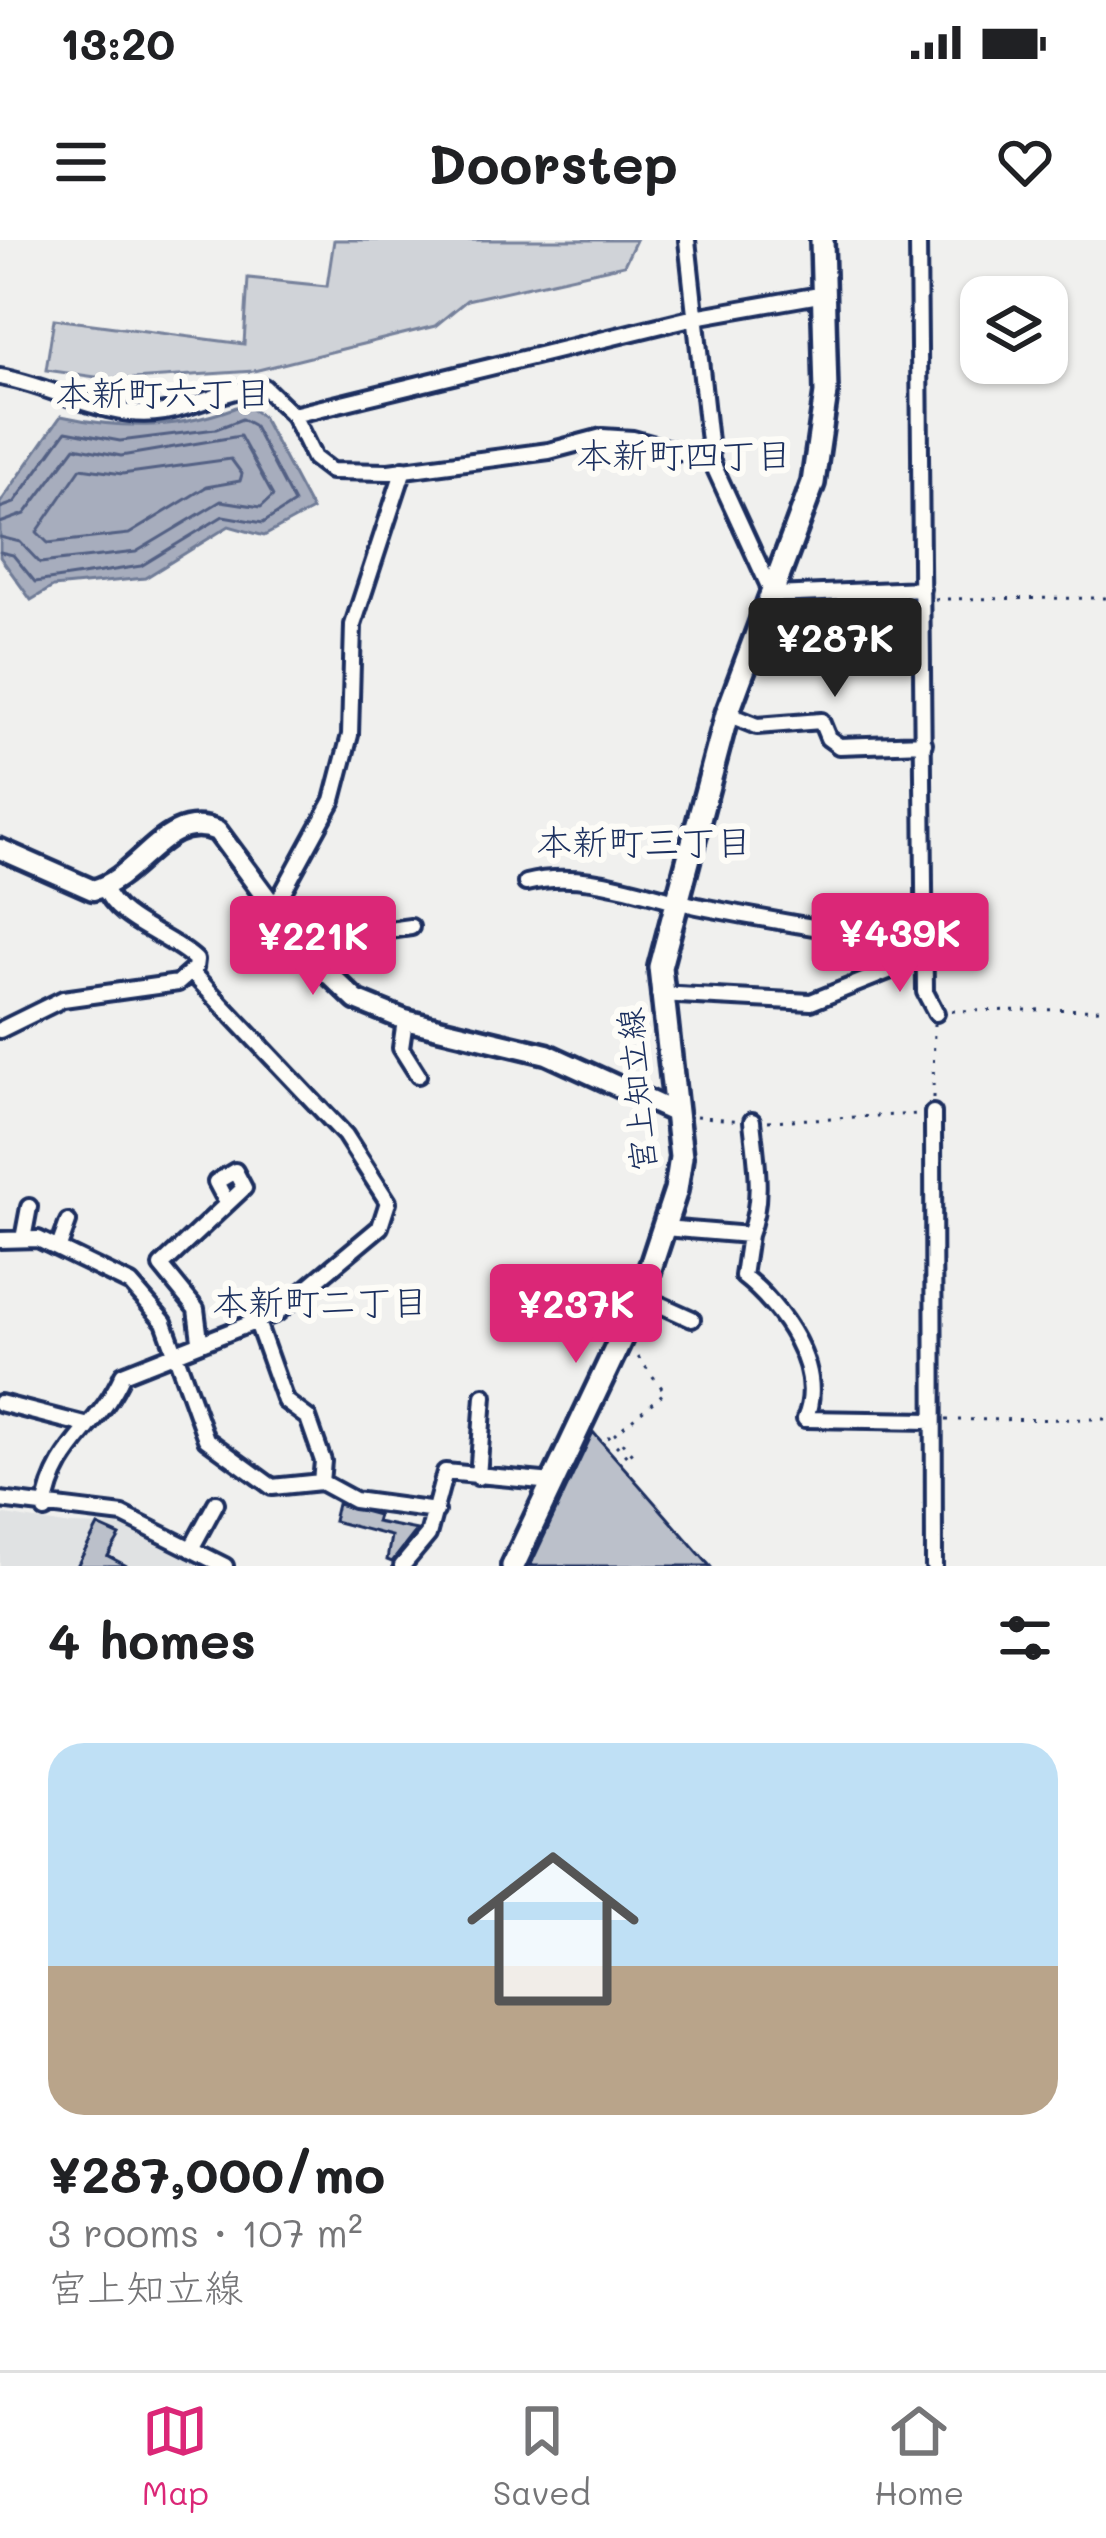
<!DOCTYPE html>
<html lang="en">
<head>
<meta charset="utf-8">
<style>
  body { margin:0; font-family:Mali,"Klee One",sans-serif; background:#f6f6f6; color:#202124; height:100vh; display:flex; flex-direction:column; font-size:45px; white-space:nowrap }
  * { box-sizing:border-box; margin:0 }
  p { font-size:39px; color:#757577 }
  .icon { flex:none; width:66px; height:66px; fill:none; stroke:currentColor; stroke-width:2; stroke-linecap:round; stroke-linejoin:round }
  .map { position:relative; height:1326px; overflow:hidden }
  .details { display:flex; flex-direction:column; background:#fff; flex:1 }
  .details>* { flex:none }
  .tools { position:absolute; left:960px; top:36px; display:grid; gap:24px }
  .tools a { display:grid; place-items:center; width:108px; height:108px; border-radius:24px; background:#fff; box-shadow:0 3px 9px #0004; font-size:60px }
  .price { position:absolute; translate:-50% -102px; padding:0 27px; border-radius:12px; background:#db2777; color:#fff; font-size:39px; line-height:78px; filter:drop-shadow(0 3px 6px #0008) }
  .price::after { content:''; position:absolute; left:50%; top:72px; width:36px; height:27px; margin-left:-18px; background:inherit; clip-path:polygon(0 0,100% 0,50% 100%) }
  .price.selected { background:#222; color:#fff }
  ul { padding:0; list-style:none }
  li { display:grid; align-content:center; gap:24px; height:636px; padding:0 48px }
  li span { display:grid; place-items:center; height:372px; border-radius:36px; color:#555 }
  li>.icon { margin-inline-start:auto }
  span .icon { width:216px; height:216px; fill:#fffc; stroke-width:1 }
  li b { font-size:51px }
  h2 { display:flex; justify-content:space-between; align-items:center; height:144px; padding:0 48px; font-size:51px }
  .status { display:flex; justify-content:space-between; align-items:center; height:84px; padding:0 60px; background:#fff; direction:ltr }
  .status svg { height:33px; fill:currentColor }
  header { display:flex; justify-content:space-between; align-items:center; height:156px; padding:0 48px; background:#fff; font-size:54px; font-weight:700 }
  .dock { display:flex; justify-content:space-around; align-items:center; height:168px; border-top:3px solid #e0e0e0; background:#fff; font-size:33px; color:#757577 }
  .dock a { display:grid; justify-items:center; gap:6px }
  .dock .selected { color:#db2777 }
  .map>svg:first-child { display:block }
  .built { fill:#e0e2e3 }
  .green { fill:#d0d3d8; stroke:#76819b; stroke-width:3 }
  .water { fill:#a7adbd; stroke:#6f7b97; stroke-width:3 }
  .lines { fill:none; stroke-linecap:round; stroke-linejoin:round }
  .shore { stroke:#536184; stroke-width:3 }
  .building { fill:#bbc0ca; stroke:#1b2f5e; stroke-width:3 }
  .minor-casing { stroke:#1b2f5e; stroke-width:22 }
  .tertiary-casing { stroke:#1b2f5e; stroke-width:27 }
  .secondary-casing { stroke:#1b2f5e; stroke-width:30 }
  .path { stroke:#1b2f5e; stroke-width:3; stroke-dasharray:3 9; stroke-linecap:butt }
  .minor { stroke:#fdfcf7; stroke-width:14 }
  .tertiary { stroke:#fdfcf7; stroke-width:18 }
  .secondary { stroke:#fdfcf7; stroke-width:21 }
  .labels { text-anchor:middle; dominant-baseline:central; stroke-width:12; stroke-linejoin:round; paint-order:stroke }
  .street-label { font-size:33px; fill:#1b2f5e; stroke:#fdfcf7 }
  .neighbourhood-label { font-size:36px; fill:#1b2f5e; stroke:#fdfcf7 }
</style>
</head>
<body>
<div class="status"><b>13:20</b><svg viewBox="0 0 49 12"><path d="M0 12V9h3v3zM5 12V6h3v6zM10 12V3h3v9zM15 12V0h3v12zM26 1h20v11H26zM47 4h2v5h-2z"/></svg></div>
<header><svg class="icon" aria-label="menu" viewBox="0 0 24 24"><path d="M4 6h16M4 12h16M4 18h16"/></svg>Doorstep<svg class="icon" aria-label="heart" viewBox="0 0 24 24"><path d="M12 20l-8-8c-3-5 5-10 8-4 3-6 11-1 8 4z"/></svg></header>
<div class="map">
<svg width="1106" height="1326" viewBox="0 0 1106 1326">
  <rect width="100%" height="100%" fill="#f0f0ee"/>
  <filter id="ink" filterUnits="userSpaceOnUse"><feTurbulence type="fractalNoise" baseFrequency=".00833" numOctaves="2"/><feDisplacementMap in="SourceGraphic" scale="24" xChannelSelector="R" yChannelSelector="G"/><feConvolveMatrix kernelMatrix="1 2 1 2 8 2 1 2 1" color-interpolation-filters="sRGB"/></filter>
  <g filter="url(#ink)">
    <path class="built" d="M0,1274l65,11 63,1 82,40h-210z"/>
    <path class="green" d="M334,0h302l-12,25 -157,35 -32,26 -181,45 -137,9 -71,-10 8,-51 190,25 4,-66 79,8z"/>
    <path class="water" d="M244,164l18,12 50,94 -48,26 -35,-10 -84,52 -92,9 -22,13 -31,-43v-54l61,-87c64,14 121,14 183,-12z"/>
    <g class="lines">
      <path class="shore" d="M231,219l11,15 -2,7 -34,6 -77,47 -81,9 -11,-11 44,-64 41,6z
        M0,268l14,-5 52,-72 54,10 96,-12 26,-10 11,6 41,78 -31,20 -40,-7 -82,50 -106,16 -22,-27 -13,-3
        M0,283l25,-9 50,-67 46,9 119,-20 33,60 -12,11 -40,-6 -85,51 -96,11 -20,-21 -20,-5"/>
    </g>
    <path class="building" d="M593,1192l117,134h-180z
      M337,1264l41,11 -2,7 41,8 -25,32 -5,-2 4,-24 -58,-15z
      M98,1286l22,10 -12,20 19,10h-50z"/>
    <g class="lines">
      <g class="minor-casing">
        <path id="minor" d="M687,0l24,220 62,135 149,-6
          M918,0l7,752 11,21
          M0,137c55,9 108,45 164,35 36,-6 63,-24 100,-25l29,28 21,43 17,13 58,1 160,-21 53,-14 31,2 78,21
          M293,175l402,-98 130,-23
          M727,474l30,12 64,-5 7,17 11,8 85,-3
          M526,643c61,-15 122,14 181,25 72,14 145,26 219,36
          M279,674v-15l54,-99 17,-65 3,-110 51,-156
          M309,715l29,-18 73,-10
          M659,754l152,8 115,-46
          M405,780l-4,28 17,27
          M0,790l63,-31 115,-16 17,-15 1,-8c-27,-26 -79,-38 -92,-73
          M933,873l1,453
          M664,988l85,7c15,-37 7,-75 3,-114
          M749,995l-6,41c38,30 84,92 62,143l127,2
          M23,999l6,-32
          M0,1000l38,-1 93,45 33,38 42,117 66,48 49,-5 2,-21 -15,-43 -23,-17 -28,-79
          M59,1007l9,-25
          M641,1056l51,23
          M200,1100l-4,-31 -35,-43 83,-78 -9,-17 -19,11 11,21
          M0,1163l89,23
          M478,1237l6,-81
          M321,1242l33,18 82,11
          M0,1260l123,15 102,51
          M45,1270c10,-66 53,-79 78,-136l154,-61 103,-86 8,-25 -43,-67 -154,-163
          M191,1309l25,-46
          M402,1326l26,-31 17,-63 108,10"/>
      </g>
      <g class="tertiary-casing">
        <path id="tertiary" d="M0,609l93,41c47,-12 72,-81 124,-59l92,124 47,45 49,20 142,34 129,59"/>
      </g>
      <g class="secondary-casing">
        <path id="secondary" d="M513,1326l128,-270 35,-106 5,-33 -21,-190 67,-253 86,-231 13,-90 -4,-153"/>
      </g>
      <path class="path" d="M935,359l171,-1
        M952,771l154,-2
        M933,858l1,-74
        M696,876l45,5
        M768,881l152,-7
        M946,1180l160,-1
        M608,1196l20,22 4,-4 -17,-20 50,-42 -30,-39"/>
      <use href="#minor" class="minor"/>
      <use href="#tertiary" class="tertiary"/>
      <use href="#secondary" class="secondary"/>
    </g>
  </g>
  <g class="labels">
    <g class="street-label">
      <text transform="translate(635 850) rotate(-95)">宮上知立線</text>
    </g>
    <g class="neighbourhood-label">
      <text x="163" y="151">本新町六丁目</text>
      <text x="684" y="213">本新町四丁目</text>
      <text x="644" y="600">本新町三丁目</text>
      <text x="320" y="1060">本新町二丁目</text>
    </g>
  </g>
</svg>
<div class="tools">
<a><svg class="icon" aria-label="layers" viewBox="0 0 24 24"><path d="M12 4l9 5-9 5-9-5zM3 14l9 5 9-5"/></svg></a>
</div>
<b class="price selected" style="left:835px;top:460px">¥287K</b>
<b class="price" style="left:900px;top:755px">¥439K</b>
<b class="price" style="left:313px;top:758px">¥221K</b>
<b class="price" style="left:576px;top:1126px">¥237K</b>
</div>
<section class="details">
<h2>4 homes<svg class="icon" aria-label="filters" viewBox="0 0 24 24"><path d="M4 7h16M4 17h16"/><circle cx="9" cy="7" r="2"/><circle cx="15" cy="17" r="2"/></svg></h2>
<ul>
<li><span style="background:linear-gradient(#bfe0f5 60%,#b9a48a 0)"><svg class="icon" aria-label="home" viewBox="0 0 24 24"><path d="M3 11l9-7 9 7M6 9v11h12V9"/></svg></span><div><b>¥287,000/mo</b><p>3 rooms · 107 m²</p><p>宮上知立線</p></div></li>
</ul>
</section>
<nav class="dock">
<a class="selected"><svg class="icon" aria-label="map" viewBox="0 0 24 24"><path d="M3 6l6-2 6 2 6-2v14l-6 2-6-2-6 2zM9 4v14M15 6v14"/></svg>Map</a>
<a><svg class="icon" aria-label="saved" viewBox="0 0 24 24"><path d="M7 4h10v16l-5-4-5 4z"/></svg>Saved</a>
<a><svg class="icon" aria-label="home" viewBox="0 0 24 24"><path d="M3 11l9-7 9 7M6 9v11h12V9"/></svg>Home</a>
</nav>
</body>
</html>
